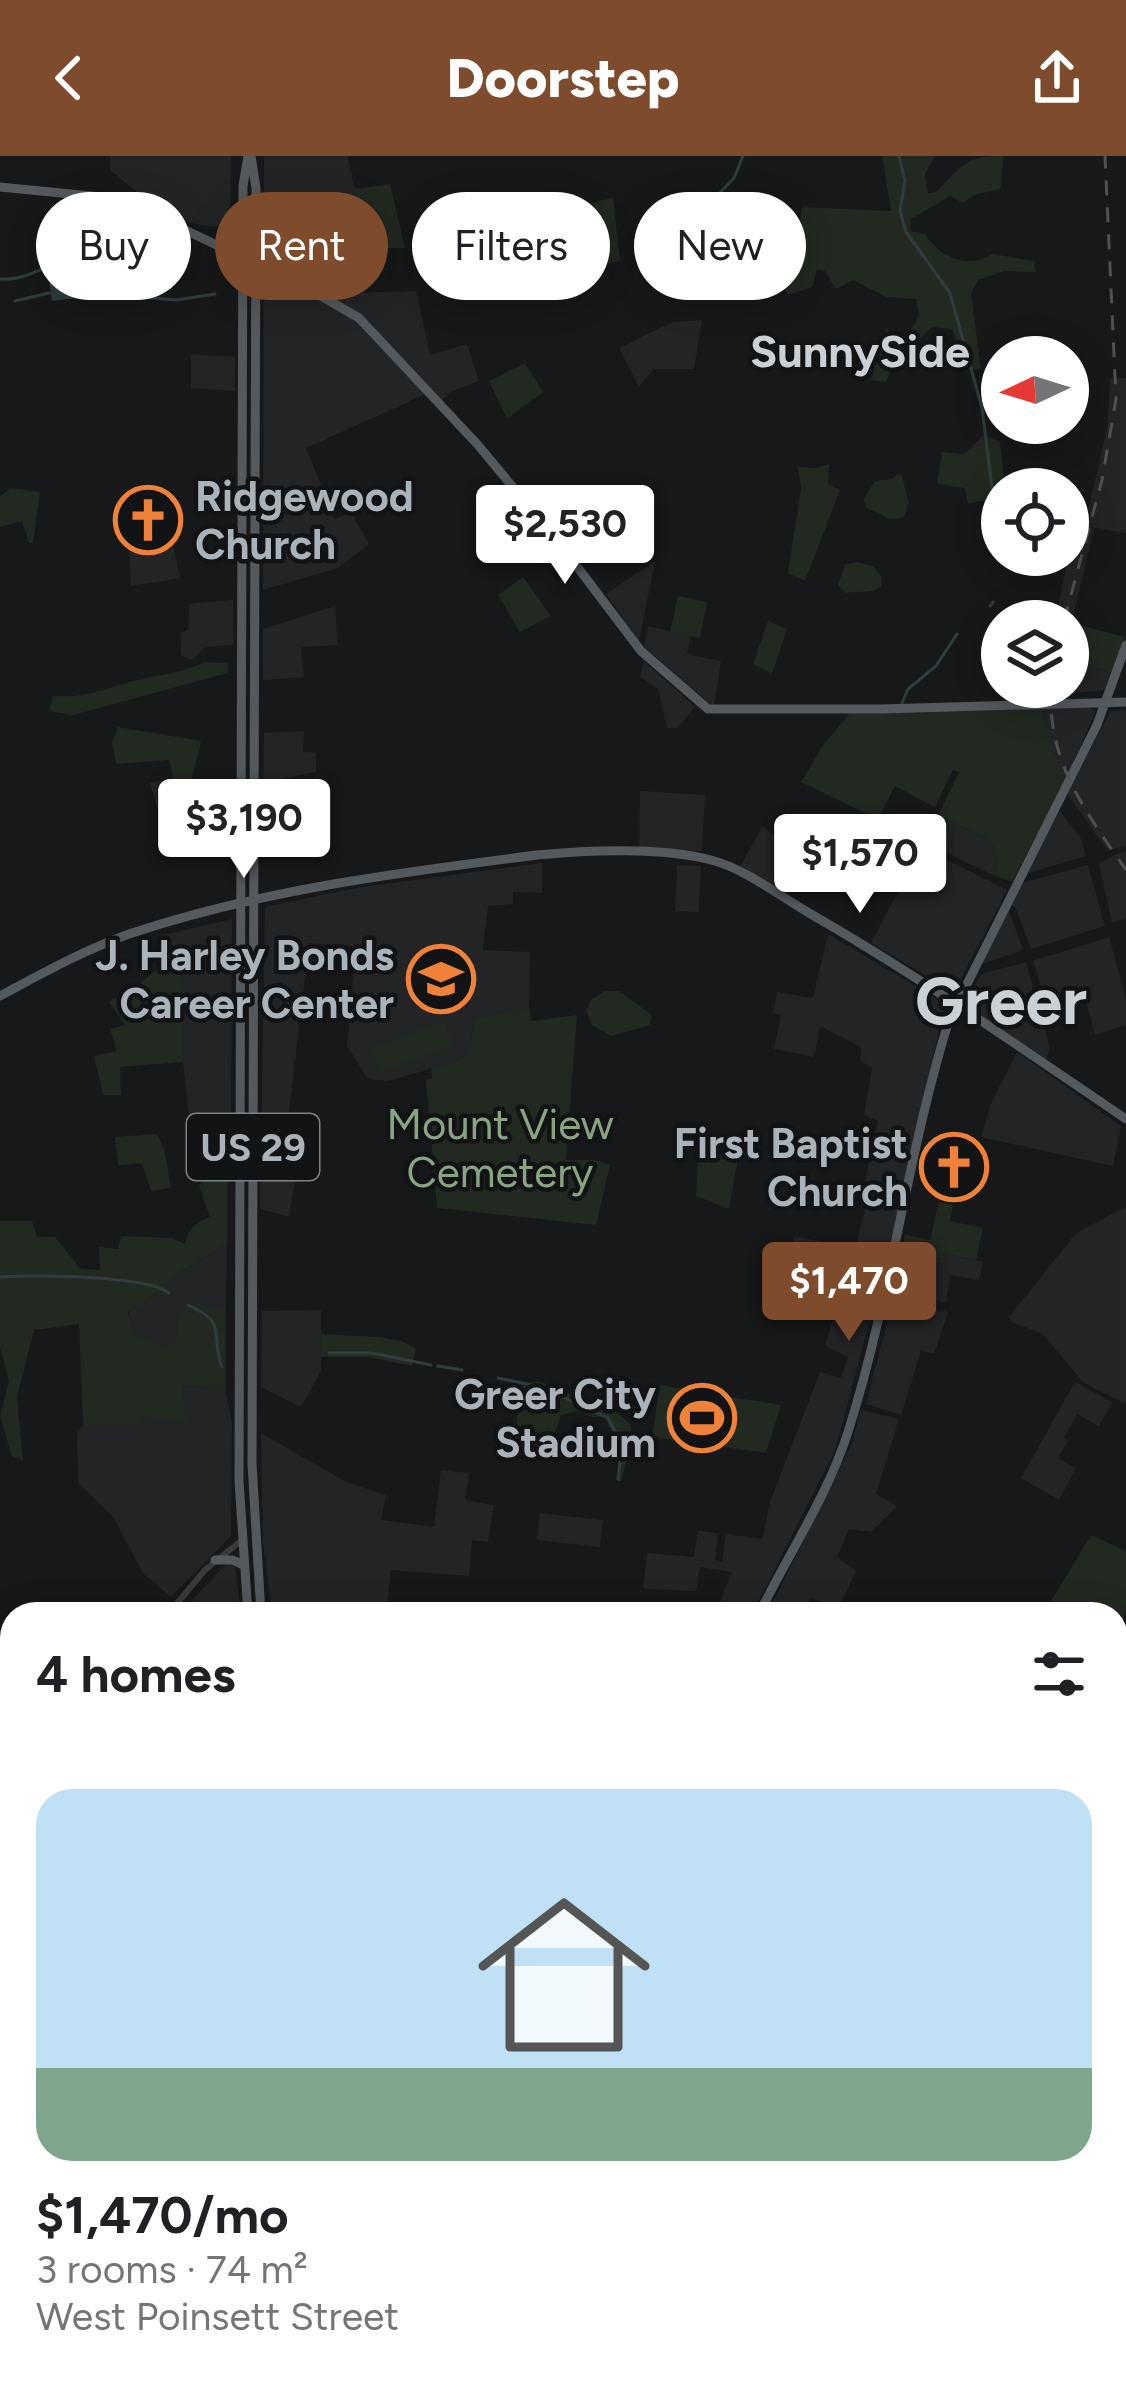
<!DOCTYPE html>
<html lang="en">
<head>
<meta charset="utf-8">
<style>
  body { margin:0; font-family:Figtree,sans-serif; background:#f2f2f2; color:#202124; height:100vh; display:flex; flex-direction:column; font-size:45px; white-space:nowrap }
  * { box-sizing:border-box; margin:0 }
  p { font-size:39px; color:#757577 }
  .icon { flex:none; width:66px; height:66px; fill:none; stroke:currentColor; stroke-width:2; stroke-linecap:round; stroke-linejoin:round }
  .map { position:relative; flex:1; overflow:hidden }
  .panel { position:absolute; left:0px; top:1446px; width:1128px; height:804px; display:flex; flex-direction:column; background:#fff; border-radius:36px 36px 0 0; box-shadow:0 6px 30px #0003 }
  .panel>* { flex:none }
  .hud { position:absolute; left:36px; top:36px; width:1056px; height:108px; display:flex; gap:24px }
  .needle { width:78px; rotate:266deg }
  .tools { position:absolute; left:981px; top:180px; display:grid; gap:24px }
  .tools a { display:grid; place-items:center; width:108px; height:108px; border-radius:50%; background:#fff; box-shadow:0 6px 30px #0003; font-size:60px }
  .price { position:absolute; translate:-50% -102px; padding:0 27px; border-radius:12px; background:#fff; color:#222; font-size:39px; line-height:78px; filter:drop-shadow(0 3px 6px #0008) }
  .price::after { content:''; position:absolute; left:50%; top:72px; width:36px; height:27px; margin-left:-18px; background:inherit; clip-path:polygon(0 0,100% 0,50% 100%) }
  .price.on { background:#7e4c2d; color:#fff }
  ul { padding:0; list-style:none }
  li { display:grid; align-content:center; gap:24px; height:636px; padding:0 36px }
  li+li { border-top:3px solid #e0e0e0 }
  li span { display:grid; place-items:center; height:372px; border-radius:36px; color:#555 }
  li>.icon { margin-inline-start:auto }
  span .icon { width:216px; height:216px; fill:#fffc; stroke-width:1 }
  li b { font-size:51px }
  h2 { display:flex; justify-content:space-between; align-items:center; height:144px; padding:0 36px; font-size:51px }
  .chip { padding:0 42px; border-radius:54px; background:#fff; box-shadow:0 6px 30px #0003; font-size:42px; line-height:108px }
  .chip.on { background:#7e4c2d; color:#fff }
  header { display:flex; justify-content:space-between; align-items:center; height:156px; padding:0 36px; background:#7e4c2d; color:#fff; font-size:54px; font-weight:800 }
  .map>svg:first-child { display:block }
  .built { fill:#232426 }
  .green { fill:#222921 }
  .water { fill:#2f3d3f }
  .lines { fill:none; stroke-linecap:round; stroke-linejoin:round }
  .stream { stroke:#2f3d3f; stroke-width:3 }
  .minor { stroke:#383b3e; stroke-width:6 }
  .major { stroke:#54595d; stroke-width:9 }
  .rail { stroke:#4d5155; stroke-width:3; stroke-dasharray:15 12; stroke-linecap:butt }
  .labels { text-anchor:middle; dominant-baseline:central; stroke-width:9; stroke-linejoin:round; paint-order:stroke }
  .shield { fill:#121314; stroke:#7c8388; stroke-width:3 }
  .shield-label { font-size:39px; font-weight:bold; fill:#aab3b9 }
  .poi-label { font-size:42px; font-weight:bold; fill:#aab3b9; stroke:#121314; text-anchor:end }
  .park-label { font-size:42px; fill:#88a481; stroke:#121314 }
  .neighbourhood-label { font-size:45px; font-weight:bold; fill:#cbd0d5; stroke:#121314 }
  .town-label { font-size:66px; font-weight:bold; fill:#cbd0d5; stroke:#121314 }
</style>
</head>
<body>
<header><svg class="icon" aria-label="back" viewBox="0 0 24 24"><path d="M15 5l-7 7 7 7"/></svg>Doorstep<svg class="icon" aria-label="share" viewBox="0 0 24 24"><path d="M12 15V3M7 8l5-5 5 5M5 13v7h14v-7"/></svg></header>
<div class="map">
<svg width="1126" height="2250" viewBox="0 0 1126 2250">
  <rect width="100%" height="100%" fill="#171819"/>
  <path class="built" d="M110,0h121l-1,70h-25l-25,-6 -18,-21 -21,-4 -31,-25z
    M264,0h83l8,33 1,104 60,-2 14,64 37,-11 12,37 -29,11 -13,14 -11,-12 -120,54 29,71 16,-7 18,32 -31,24 -75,22z
    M702,164l-8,49h-40l-15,18 -20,-39 54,-26z
    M191,198l44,3v34l-44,-3z
    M1126,222v155l-32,-5 -26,110v-17h-12l12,-65 11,-8 28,-118 3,-51z
    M128,373l42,3 10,46 -49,8z
    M655,405l-16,80 -33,-47z
    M233,444v45l-28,2 -13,13 -11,-5 -1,-22 8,-3 1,-26z
    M335,450l3,39 -37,2 3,30 -41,3v-51z
    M648,470l43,10 -4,18 34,7 -7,46 -70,-60z
    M644,505l51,46 -18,21h-10l-9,-39 -18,-12z
    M1077,507l36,9 -9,18 -39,4z
    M1091,551l4,5 -31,72 -23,-76z
    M1126,554v135l-18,6 -41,-58 44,-82z
    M304,575l-1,21 13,1v19l-53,11 1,-50z
    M640,635l65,4 -3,56 -63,-2z
    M1060,655l20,26 6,19 -57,17 -3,-2z
    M938,660l53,24 8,23 -6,12 -68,-32z
    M762,671l39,22 -22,40 -39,-22z
    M922,691l85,43 -53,102 -83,-49z
    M1126,694v68l-14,5 -13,-60z
    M542,707v30l-29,-1v12l-25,2 -5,44 47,2 -1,55 -55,12 -4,33 -12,9 -70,20 -20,-2 -21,-33 9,-100 -47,-3 -20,169 -11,16v12l22,11 -11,66 -29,-8 5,-302 97,-20z
    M677,709l24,1 -2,46 -24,-1z
    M1088,709l17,61 -74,23 -15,-40 -5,-5 11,-21z
    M1008,752l15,42 -41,14z
    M232,763l-1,210 -4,23 -6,-11 -30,-7 -8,-72 -3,-95 -12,-33z
    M828,778l117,70 -49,217 -61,230 -83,163h-37l17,-42 -32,-5 -4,24 -53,-2 4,-36 47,4 4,-26 20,2 -3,27 7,2 4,-28 37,5 7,-37 50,-130 21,6 7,-21 -23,-11 14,-46 -33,-12 6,-24 -23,-7 5,-21 61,13 12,-47 -6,-2 17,-79 -14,-6 8,-47 -12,-8 1,-13 -41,-21 -6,31 -40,-8 7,-34 -8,-2 4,-21 36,6z
    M1109,781l17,61v27l-31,10 -13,-49 -38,10 -11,-35z
    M1026,806l24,86 -4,11 -79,-52 -1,-5 15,-28z
    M1017,896l104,74 -8,40 -132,-29 11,-36z
    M1126,1051v197l-42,-21 -41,-49 -30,-11 -4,-6 67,-84z
    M227,1087l-1,66h-29l-20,31 -11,9 -33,-16 -5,-14 2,-12 15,-3 6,-8 13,-6 12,-15z
    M944,1097l39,9 -4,18 -29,-5 -4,28 -52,-12 8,-36 38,9z
    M893,1143l55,13 -14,42 -13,-3 -20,64 -35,-11z
    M321,1154v61l-20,36 -40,-20 1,-76z
    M1075,1226l37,20 -13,24 -22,-12 -13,24 4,3 -10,17 18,10 -17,32 -38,-22z
    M181,1230l29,1 16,6 6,29 -1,114 -60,61 -28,-24 -30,-56 -35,-34 -1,-50 6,-8h54l4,-9z
    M861,1254l38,9 -23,75 21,12 -26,26 -22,-3 -12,28 19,14 -18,38 -27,-11 -7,16h-37l84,-168z
    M261,1277l87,50 38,12 -5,25 53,7 7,-57 28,3 -4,27 29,5 -6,37 -16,-2 -3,36 -78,-6 -4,38 -20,6h-95l-9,-73z
    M540,1357l63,7 -3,27 -63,-7z
    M228,1406l7,4 6,48h-62z
    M600,2238h88l4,12h-96l-3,-5z
    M915,2238h133v7l-45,-1 -5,6h-65z"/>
  <path class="green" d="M882,0h53l-10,18 3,19 8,-1c25,-26 29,-36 67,-36l-2,33 -27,6 -11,8 -13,-7 -39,23 -1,12 15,3c15,23 41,36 67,20l42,7 2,11 -32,-1 -26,9 -7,14 10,75h-20l-1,-17 -8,-23 -20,-2 -13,13 -9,-9 9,-15 -3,-17 -29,-2 -34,-17 -17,9 -11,-18 -8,-1 -5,17 -24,8c-14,-31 12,-57 14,-88l89,4z
    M390,28l15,64h-48l-2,-59z
    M613,41l7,63 -30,11 -11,-64z
    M886,172l15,14 -15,40 -15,-2z
    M525,207l18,29 -36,27 -18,-38z
    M984,279l16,7 5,47h-3v18l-21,-6 -13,3 -3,-16 -28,-4 5,-32 22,2z
    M829,308l-1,20 12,6 -35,91 -17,-8 13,-85 -3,-21 17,1z
    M897,318l5,1 7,28 -6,15 -13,1 -24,-11 -2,-10 11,-17 17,-2z
    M10,332l30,4 -7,51h-4l-7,-22 -22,6v-30z
    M858,406l15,4 9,11 -1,9 -8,5 -28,2 -7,-8 7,-21z
    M523,421l28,39 -31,16 -22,-37z
    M678,440l29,6 -7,36 -30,-6z
    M768,465l19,8 -15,45 -19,-10z
    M1072,467l53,14 -12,35 -36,-9 -9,23z
    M204,506l24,1v10l-155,42 -24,-4 4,-15c33,3 55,-9 85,-16 24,-6 44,-7 66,-18z
    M1041,552l23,76 -52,98 -19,-7 6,-12 -8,-23 -53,-24 21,-44 -6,-2 -18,37 -40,-21 -17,33 -77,-37 23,-38 26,-31z
    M118,571l83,14c-5,27 -16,51 -13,78l-28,-1 -10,-35 23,-4 -4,-19 -53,4 -4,-21z
    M168,778l16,54 -1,74 -63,5 1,28h-18l-9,-39 23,-5 -7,-22 15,-4 -16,-23 34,-21 20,-17 -5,-28z
    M605,835h14l33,24 -2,10 -39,11 -19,-11 -6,-15 6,-11z
    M529,851l2,14 46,-6 -11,145h30l14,5 -14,60 -159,-17 -11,-128 6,-1 -1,-11 27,-7 12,-9 4,-33z
    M444,865l9,25 -73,26 -9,-24z
    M157,978l7,14 7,40 -20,3 -9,-28 -24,2 -3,-28z
    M227,996v91l-51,32 -12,15 -13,6 -8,10h-10l-5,6 5,21 33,15 11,-8v-23l20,-8h29v84l-16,-6 -28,-1 4,36 -44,-6 -4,9h-55l-4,-101 -45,6 -17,67 6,64 -12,-6 -11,-40 9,-34 -9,-34v-126h32l5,16h18l26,32 19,1 -1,-23 19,2 3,-13 51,2 13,6c4,-16 10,-21 25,-27l-11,-32z
    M698,996l40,7 -9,50 -33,-13z
    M939,1046l14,3 -3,16 33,7 -7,32 -32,-7 -3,11 -39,-9 3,-20 25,5z
    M321,1178l57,3 24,4 14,8 -4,17 -43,-9h-48z
    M538,1225l46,18 22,4 25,22 2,15 -12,41h-4l3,-33 -16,-32 -12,1 -15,-6 -16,4 -8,24 -9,3 -30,-3 7,-53z
    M660,1229l121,20 -15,48 -114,-16z
    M1091,1379l35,16v55l-10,63v-55h-73z
    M12,2007v181l-12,-15v-165z
    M1116,2065l10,5v180h-58l1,-12h47z
    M32,2238h121l4,7 -4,5h-21l2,-5 -18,-5 -4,10h-79z"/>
  <path class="water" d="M93,106l6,21 -4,13 -43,5 -4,-25z"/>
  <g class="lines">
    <path class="stream" d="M899,0l6,25 -5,30 6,21 44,61 32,115 17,135
      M681,96c39,-16 30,-18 33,-53l20,-21 9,-22
      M93,106l51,-45
      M0,123c33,4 59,-29 95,-20
      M141,141l35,3 39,-6
      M15,145l34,-8
      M990,450l3,-4
      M902,547l6,-14 28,-23 21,-32
      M0,1121c33,-2 146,-2 169,16
      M188,1149c42,19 21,29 34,62
      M329,1197h43l59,12
      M438,1210l24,4
      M498,1222l43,9 67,31 14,27 -4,34
      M619,1280l16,1
      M1116,1701l10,-3
      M0,1986l12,-8
      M0,2075l12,10
      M432,2238l7,4"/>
    <path class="minor" d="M168,1458l37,-44 37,-30
      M0,1592l12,-3
      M0,1662l12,-17"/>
    <path class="major" d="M248,0l-5,30 -4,1295 9,133
      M251,0l5,32 -4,1276 9,150
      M0,31l121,12 195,94 43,25 119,127 82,99 81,107 67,58h173l245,-7
      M0,840c43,-23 86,-47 132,-63 129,-43 270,-61 405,-78 51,-5 125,-8 174,5 35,9 67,35 98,53 110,63 212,135 317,206
      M215,1404h18l10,5
      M759,1458c29,-59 69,-119 89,-182 43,-135 59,-277 101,-412l148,-295 29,-80
      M567,2238l6,12
      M582,2238l6,12
      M787,2250l2,-12"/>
    <path class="rail" d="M1064,465l38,-141 14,-81 -11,-243
      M1051,531c-4,75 35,125 75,183
      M1116,1571l10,-70
      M1063,2250l1,-12"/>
  </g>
  <defs>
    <g id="church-ring" transform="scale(3.45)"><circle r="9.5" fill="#121314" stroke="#f08139" stroke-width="1.5"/><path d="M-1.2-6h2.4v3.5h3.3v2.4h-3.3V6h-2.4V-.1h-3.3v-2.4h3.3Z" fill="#f08139"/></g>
    <g id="school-ring" transform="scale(3.45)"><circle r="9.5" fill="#121314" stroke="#f08139" stroke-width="1.5"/><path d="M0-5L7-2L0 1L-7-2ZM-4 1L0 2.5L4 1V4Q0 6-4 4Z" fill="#f08139"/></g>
    <g id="stadium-ring" transform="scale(3.45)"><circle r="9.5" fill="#121314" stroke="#f08139" stroke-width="1.5"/><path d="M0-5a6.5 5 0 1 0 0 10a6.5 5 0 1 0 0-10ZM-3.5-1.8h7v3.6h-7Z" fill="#f08139"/></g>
  </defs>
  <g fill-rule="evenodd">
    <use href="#church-ring" x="148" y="364"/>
    <use href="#school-ring" x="441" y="823"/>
    <use href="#church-ring" x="954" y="1011"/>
    <use href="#stadium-ring" x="702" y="1262"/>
  </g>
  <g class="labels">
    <rect class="shield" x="187" y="958" width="132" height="66" rx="9"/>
    <g class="shield-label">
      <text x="253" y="991">US 29</text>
    </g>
    <g class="poi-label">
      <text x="195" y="340" text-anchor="start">Ridgewood<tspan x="195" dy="48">Church</tspan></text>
      <text x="394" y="799">J. Harley Bonds<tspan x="394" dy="48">Career Center</tspan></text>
      <text x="908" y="987">First Baptist<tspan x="908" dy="48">Church</tspan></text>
      <text x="656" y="1238">Greer City<tspan x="656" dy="48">Stadium</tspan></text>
    </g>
    <g class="park-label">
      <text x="500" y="968">Mount View<tspan x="500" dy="48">Cemetery</tspan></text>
    </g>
    <g class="neighbourhood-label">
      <text x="860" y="195">SunnySide</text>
    </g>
    <g class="town-label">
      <text x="1001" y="845">Greer</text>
    </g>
  </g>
</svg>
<div class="tools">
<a><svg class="needle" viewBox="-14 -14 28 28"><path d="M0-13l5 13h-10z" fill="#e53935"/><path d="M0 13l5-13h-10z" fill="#757577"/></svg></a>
<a><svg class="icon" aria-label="locate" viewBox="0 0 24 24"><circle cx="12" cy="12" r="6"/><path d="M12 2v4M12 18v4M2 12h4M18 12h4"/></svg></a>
<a><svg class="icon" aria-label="layers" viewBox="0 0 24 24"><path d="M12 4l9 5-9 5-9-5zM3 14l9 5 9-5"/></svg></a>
</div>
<b class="price" style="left:565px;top:431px">$2,530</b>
<b class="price" style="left:244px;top:725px">$3,190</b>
<b class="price" style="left:860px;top:760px">$1,570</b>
<b class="price on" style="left:849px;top:1188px">$1,470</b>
<div class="hud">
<a class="chip">Buy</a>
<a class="chip on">Rent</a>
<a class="chip">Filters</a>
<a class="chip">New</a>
</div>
<section class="panel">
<h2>4 homes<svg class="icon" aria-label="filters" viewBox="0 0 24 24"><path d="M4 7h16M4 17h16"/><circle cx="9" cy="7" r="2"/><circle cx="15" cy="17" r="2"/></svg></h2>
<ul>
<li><span style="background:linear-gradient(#bfe0f5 75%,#7fa58c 0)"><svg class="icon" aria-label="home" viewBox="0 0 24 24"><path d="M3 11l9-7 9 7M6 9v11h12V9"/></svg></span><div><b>$1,470/mo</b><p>3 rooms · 74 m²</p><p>West Poinsett Street</p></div></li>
</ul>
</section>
</div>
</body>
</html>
